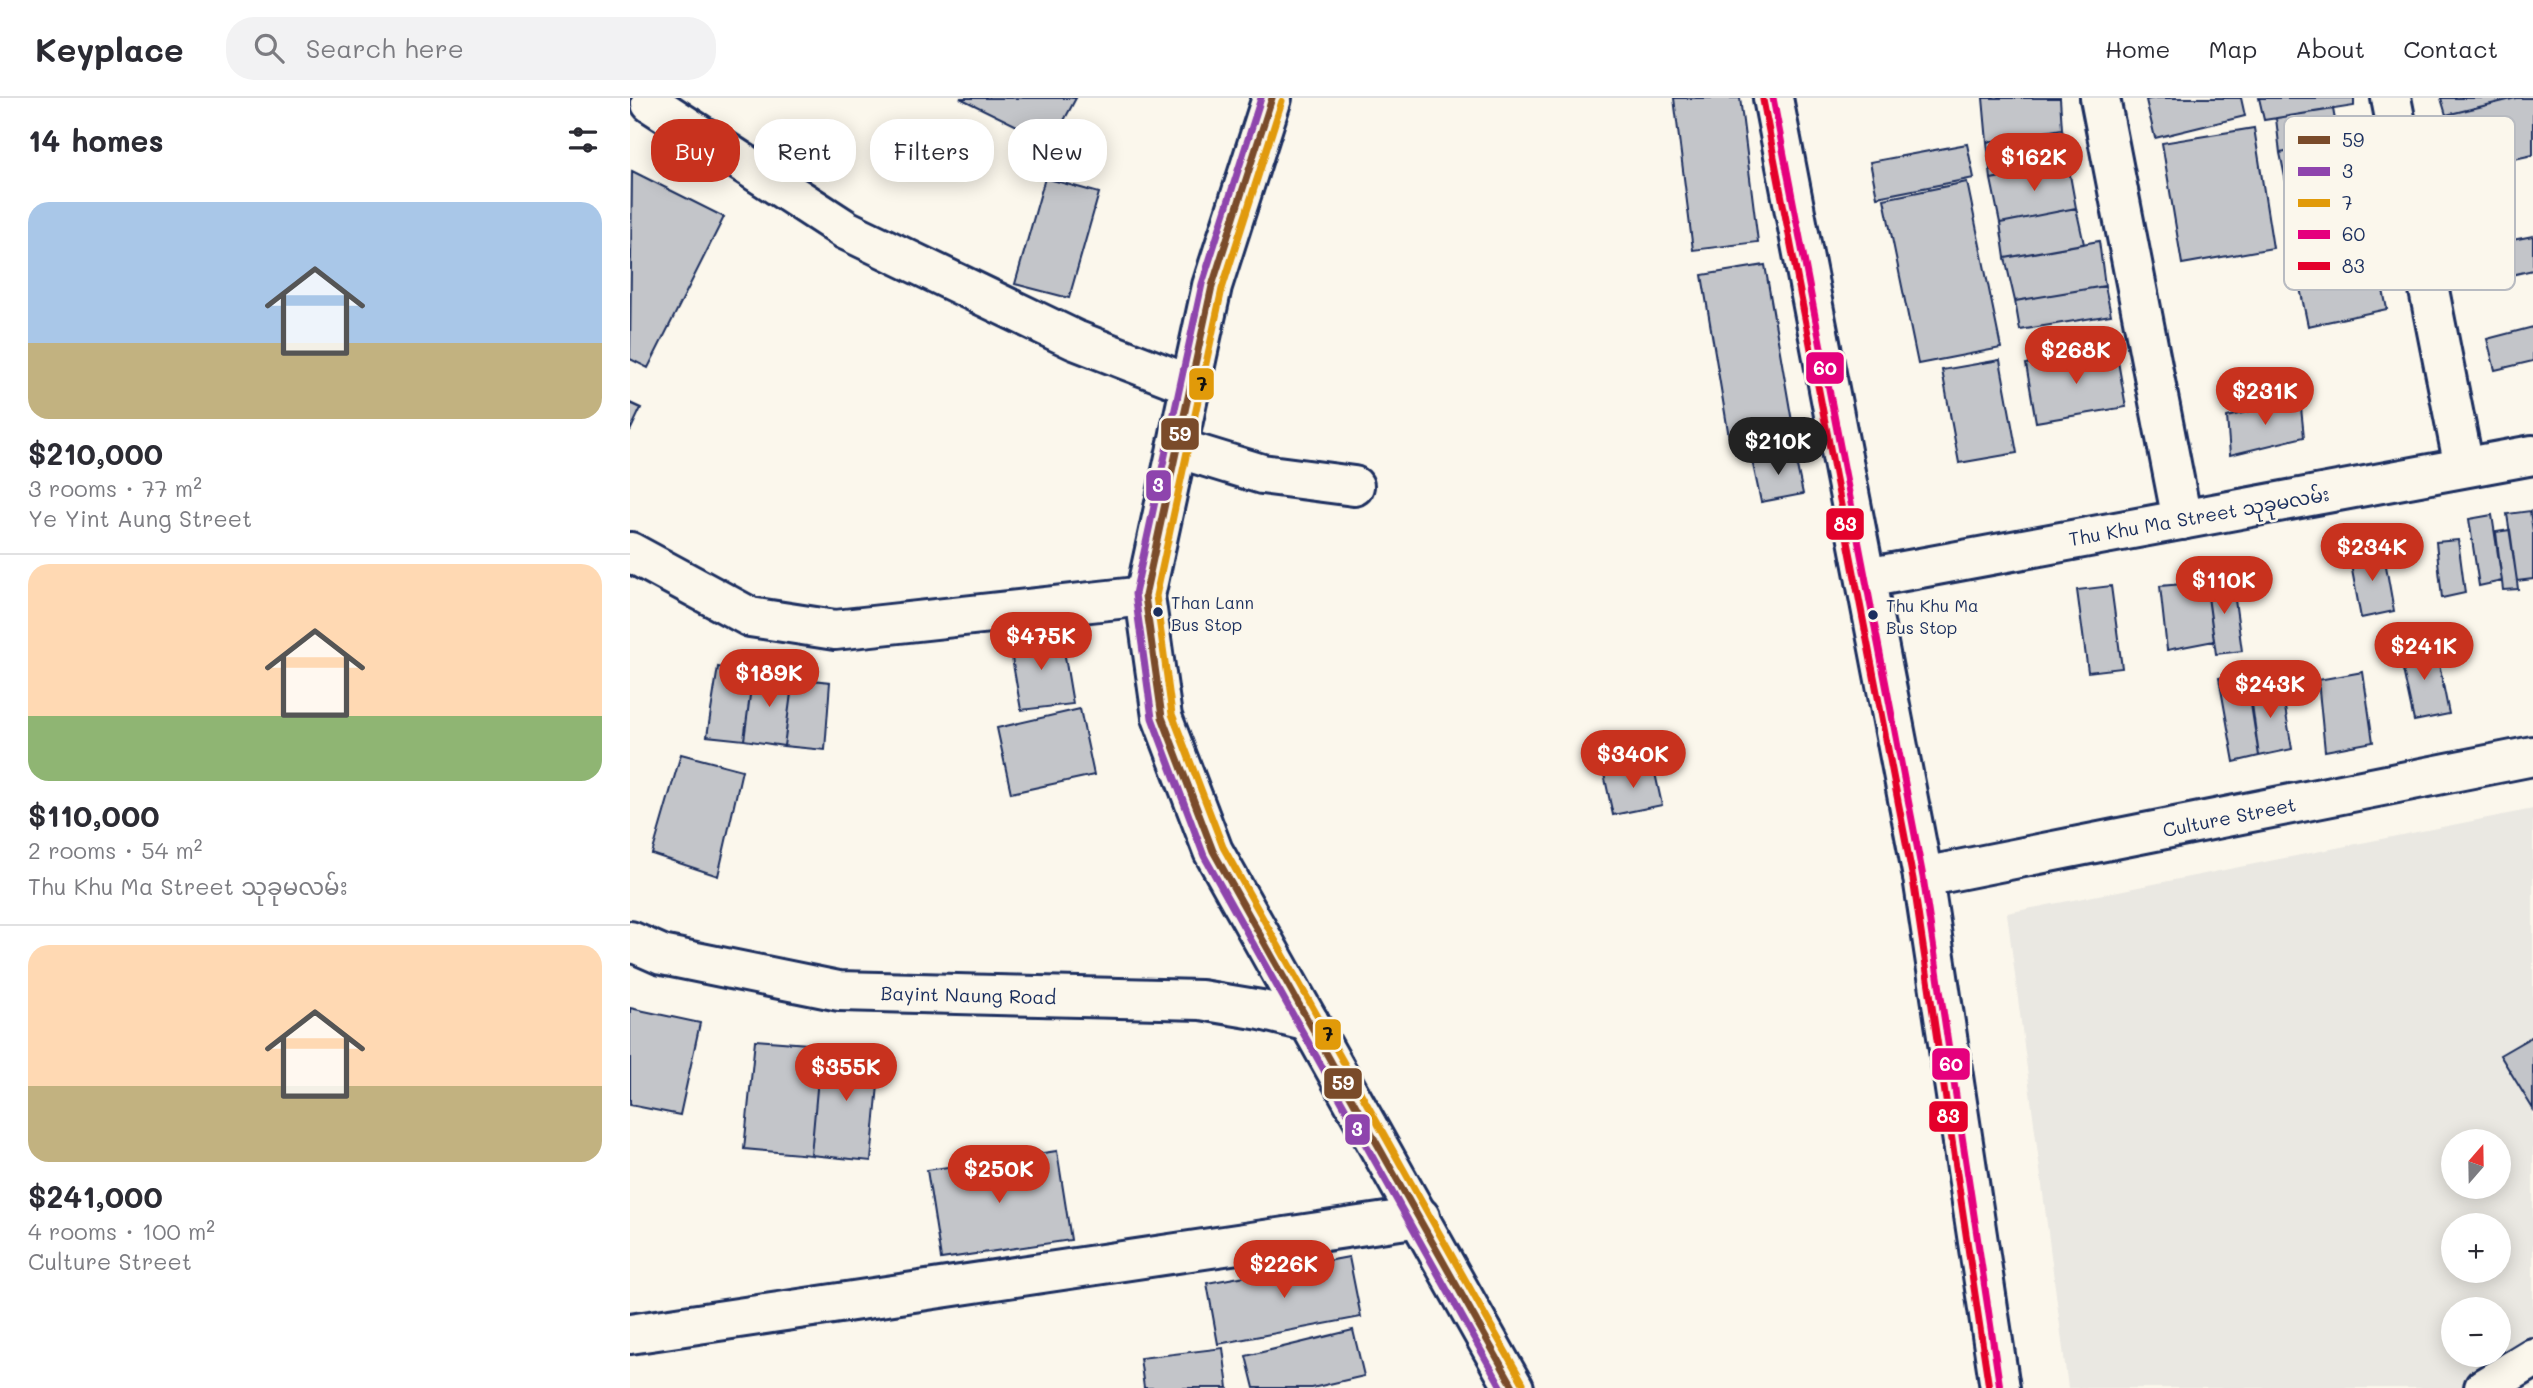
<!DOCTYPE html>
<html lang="en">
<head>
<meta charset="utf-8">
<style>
  body { margin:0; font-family:Mali,"Noto Sans Myanmar",sans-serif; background:#f2f2f3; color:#2b2b33; height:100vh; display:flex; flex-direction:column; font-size:26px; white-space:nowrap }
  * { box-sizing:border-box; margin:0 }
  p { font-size:23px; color:#7c7c81 }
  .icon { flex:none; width:38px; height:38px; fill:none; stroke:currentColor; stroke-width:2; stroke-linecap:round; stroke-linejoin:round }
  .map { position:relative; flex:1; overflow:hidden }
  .side { display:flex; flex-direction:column; background:#fff; width:630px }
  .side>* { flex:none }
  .hud { position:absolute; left:21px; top:21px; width:665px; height:63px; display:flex; gap:14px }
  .needle { width:46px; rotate:20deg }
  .fabs { position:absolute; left:1811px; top:1031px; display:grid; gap:14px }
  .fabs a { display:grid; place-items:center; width:70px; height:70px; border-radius:50%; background:#fff; box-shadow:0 4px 18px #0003; font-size:35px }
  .price { position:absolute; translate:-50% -60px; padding:0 16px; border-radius:24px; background:#c8321e; color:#fff; font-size:23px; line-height:46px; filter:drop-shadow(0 2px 4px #0008) }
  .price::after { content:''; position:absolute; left:50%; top:42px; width:21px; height:16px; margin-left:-10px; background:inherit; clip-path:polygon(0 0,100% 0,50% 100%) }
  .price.selected { background:#222; color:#fff }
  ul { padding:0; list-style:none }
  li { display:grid; align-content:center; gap:14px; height:371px; padding:0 28px }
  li+li { border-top:2px solid #e1e1e2 }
  li span { display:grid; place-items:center; height:217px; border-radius:21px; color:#555 }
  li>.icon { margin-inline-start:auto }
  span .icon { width:126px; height:126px; fill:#fffc; stroke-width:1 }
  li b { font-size:30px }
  h2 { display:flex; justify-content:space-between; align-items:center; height:84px; padding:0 28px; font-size:30px }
  .pill { padding:0 24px; border-radius:28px; background:#fff; box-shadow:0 4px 18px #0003; font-size:24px; line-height:63px }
  .pill.selected { background:#c8321e; color:#fff }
  header { display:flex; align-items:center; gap:42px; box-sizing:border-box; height:98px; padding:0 35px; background:#fff; border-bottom:2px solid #e1e1e2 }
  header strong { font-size:33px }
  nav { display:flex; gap:38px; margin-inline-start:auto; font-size:24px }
  .search { width:490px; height:63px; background:#f2f2f3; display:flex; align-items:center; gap:18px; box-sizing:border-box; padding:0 24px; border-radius:28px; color:#7c7c81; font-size:26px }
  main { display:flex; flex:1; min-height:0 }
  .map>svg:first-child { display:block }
  .built { fill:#eae8e2; fill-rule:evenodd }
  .building { fill:#c3c5c9; stroke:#1b2f5e; stroke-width:2 }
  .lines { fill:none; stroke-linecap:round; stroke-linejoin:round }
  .minor-casing { stroke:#1b2f5e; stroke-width:44 }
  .major-casing { stroke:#1b2f5e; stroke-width:44 }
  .minor { stroke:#fbf7ec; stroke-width:38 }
  .major { stroke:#fbf7ec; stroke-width:38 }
  .bus-1-casing { stroke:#fbf7ec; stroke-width:12 }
  .bus-2-casing { stroke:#fbf7ec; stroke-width:12 }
  .bus-3-casing { stroke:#fbf7ec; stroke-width:12 }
  .bus-4-casing { stroke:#fbf7ec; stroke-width:12 }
  .bus-5-casing { stroke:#fbf7ec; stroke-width:12 }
  .bus-1 { stroke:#7a4b2a; stroke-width:7 }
  .bus-2 { stroke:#8e44ad; stroke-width:7 }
  .bus-3 { stroke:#e19a09; stroke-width:7 }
  .bus-4 { stroke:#e5007d; stroke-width:7 }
  .bus-5 { stroke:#e4002b; stroke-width:7 }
  .bus-dot { fill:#1b2f5e; stroke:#fbf7ec; stroke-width:2.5 }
  .labels { text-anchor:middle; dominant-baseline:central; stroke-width:5; stroke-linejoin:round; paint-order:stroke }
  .bus-label { font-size:17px; fill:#1b2f5e; stroke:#fbf7ec; text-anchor:start }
  .street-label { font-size:19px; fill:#1b2f5e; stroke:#fbf7ec }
  .key { fill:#fbf7ec; stroke:#b8bbc1; stroke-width:2 }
  .key-label { font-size:19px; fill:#1b2f5e }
  .line-badge { stroke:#fbf7ec; stroke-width:2.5 }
  .badge-label { font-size:19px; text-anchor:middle; font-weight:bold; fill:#fff }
  .pale-badge-label { font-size:19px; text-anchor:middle; font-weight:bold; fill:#111 }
</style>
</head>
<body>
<header>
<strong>Keyplace</strong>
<div class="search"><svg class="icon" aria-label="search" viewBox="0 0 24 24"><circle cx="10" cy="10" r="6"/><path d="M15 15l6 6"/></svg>Search here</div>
<nav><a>Home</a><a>Map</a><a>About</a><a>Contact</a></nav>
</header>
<main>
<section class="side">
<h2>14 homes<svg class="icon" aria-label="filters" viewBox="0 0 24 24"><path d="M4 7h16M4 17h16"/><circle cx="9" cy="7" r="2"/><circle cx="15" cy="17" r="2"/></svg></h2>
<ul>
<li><span style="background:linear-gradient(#a9c7e8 65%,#c2b280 0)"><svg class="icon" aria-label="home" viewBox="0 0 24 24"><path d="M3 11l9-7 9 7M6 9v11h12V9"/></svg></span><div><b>$210,000</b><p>3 rooms · 77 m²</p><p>Ye Yint Aung Street</p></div></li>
<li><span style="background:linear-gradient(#ffd9b3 70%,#8fb573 0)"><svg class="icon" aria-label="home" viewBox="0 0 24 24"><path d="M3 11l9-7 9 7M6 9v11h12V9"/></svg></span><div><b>$110,000</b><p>2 rooms · 54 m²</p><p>Thu Khu Ma Street သုခုမလမ်း</p></div></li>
<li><span style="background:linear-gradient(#ffd9b3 65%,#c2b280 0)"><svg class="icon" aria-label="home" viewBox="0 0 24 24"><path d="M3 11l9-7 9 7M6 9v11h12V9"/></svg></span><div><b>$241,000</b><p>4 rooms · 100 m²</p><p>Culture Street</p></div></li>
</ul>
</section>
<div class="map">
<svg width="1903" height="1290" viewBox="0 0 1903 1290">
  <rect width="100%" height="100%" fill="#fbf7ec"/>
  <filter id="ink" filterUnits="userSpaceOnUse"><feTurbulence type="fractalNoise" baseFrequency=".0143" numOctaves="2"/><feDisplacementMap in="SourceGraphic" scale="14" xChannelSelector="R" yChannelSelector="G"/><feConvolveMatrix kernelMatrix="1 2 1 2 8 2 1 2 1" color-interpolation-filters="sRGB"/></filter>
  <g filter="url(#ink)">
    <path class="built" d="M1903,711v579h-465l-61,-475zM1824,1043h45v45h-45zM1824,1127h45v45h-45zM1824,1211h45v45h-45z"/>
    <path class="building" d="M330,0h116l-24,45z
      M1044,0h66l18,144 -65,8z
      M1353,0h77l2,31 -75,13z
      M1525,0h86l4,18 -90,22 -9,-38z
      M1629,0h95v8l-90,14z
      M1811,0h75l-70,17z
      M1886,0h17v57l-78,17 -9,-57z
      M1703,11l6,33 -59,11 -4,-35z
      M1624,30l19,120 -91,16 -20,-121z
      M1432,31l6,35 -77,15 -4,-37z
      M1727,41l6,43 -74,14 -9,-43z
      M1337,46l7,34 -97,19 -7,-35z
      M1438,66l8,44 -76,15 -9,-44z
      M2,73l92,46 -76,151 -18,-9z
      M415,80l54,15 -30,105 -54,-14z
      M1337,84l34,166 -83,16 -34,-165z
      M1446,110l8,36 -79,14 -5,-35z
      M1903,138v34l-64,15 -8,-35z
      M1469,143l6,45 -90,15 -10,-43z
      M1135,167l29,168 -64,10 -28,-168z
      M1749,173l8,38 -79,17 -8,-38z
      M1475,188l6,29 -91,15 -5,-29z
      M1903,229v34l-38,9 -8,-31z
      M1486,252l10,57 -90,15 -10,-58z
      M1370,262l17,93 -58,10 -17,-93z
      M1670,300l4,39 -74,18 -3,-38z
      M0,305l11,5 -11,23z
      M1164,354l9,42 -42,8 -9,-42z
      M1900,413l3,20v48l-16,2 -10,-67z
      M1862,417l10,66 -23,5 -10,-67z
      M1880,432l8,59 -15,1 -7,-58z
      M1828,442l7,53 -23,5 -6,-56z
      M1753,451l11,62 -33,7 -12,-64z
      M1602,480l10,73 -26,3 -10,-72z
      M1576,484l8,59 -47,9 -7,-64z
      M1481,488l11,82 -34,4 -11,-82z
      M431,535l12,71 -52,6 -12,-69z
      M1805,546l14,70 -35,7 -15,-70z
      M88,569l35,6 -9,67 -37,-4z
      M1616,574l13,84 -25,6 -15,-84z
      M1733,574l10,70 -48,9 -7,-71z
      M123,575l40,5 -9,68 -40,-6z
      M163,580l37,4 -5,68 -41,-4z
      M1651,586l11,65 -33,7 -9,-67z
      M450,611l14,66 -83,18 -14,-65z
      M51,656l61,16 -24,106 -66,-22z
      M1023,666l9,41 -49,10 -9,-41z
      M0,910l70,15 -20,92 -50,-10z
      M1903,938v73l-33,-54z
      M125,942l66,5 -10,110 -67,-6z
      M191,947l60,7 -10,109 -60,-6z
      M427,1053l14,89 -130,19 -14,-89z
      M719,1159l12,60 -143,27 -11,-61z
      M723,1232l11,46 -52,12h-58l-8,-32z
      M593,1250l5,40h-84l-4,-30z"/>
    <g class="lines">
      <g class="minor-casing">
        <g id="minor">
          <path d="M1470,0l82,422"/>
          <path d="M1761,0l73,369"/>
          <path d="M21,5l195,127 229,110 116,45"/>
          <path d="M547,350l85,26 92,12"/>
          <path d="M0,454l120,65 85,13 310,-34"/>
          <path d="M1236,480l667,-123"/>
          <path id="s1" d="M1293,779l610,-121"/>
          <path d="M0,1236l790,-117"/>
          <path d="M1854,1290l49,-30"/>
        </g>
      </g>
      <g class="major-casing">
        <g id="major">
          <path d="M642,0l-60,188 -67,310 17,121 51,134 301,537"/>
          <path d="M1143,0l150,779 77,511"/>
          <path id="s2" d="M0,843l32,14 177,36 362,9 60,10 48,12"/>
        </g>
      </g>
      <use href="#minor" class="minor"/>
      <use href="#major" class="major"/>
      <g class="bus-1-casing">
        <path id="bus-1" d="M642,0l-60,188 -67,310 17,121 51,134 301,537"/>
      </g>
      <g class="bus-2-casing">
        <path id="bus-2" d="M631,0l-59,186 -67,310 17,124 52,138 298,532"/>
      </g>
      <g class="bus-3-casing">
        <path id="bus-3" d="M652,3l-60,188 -66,307 16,118 51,133 300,536"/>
      </g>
      <g class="bus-4-casing">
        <path id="bus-4" d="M1143,0l150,779 77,511"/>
      </g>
      <g class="bus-5-casing">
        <path id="bus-5" d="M1133,2l150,779 76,509"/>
      </g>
      <use href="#bus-1" class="bus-1"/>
      <use href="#bus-2" class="bus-2"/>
      <use href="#bus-3" class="bus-3"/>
      <use href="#bus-4" class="bus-4"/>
      <use href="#bus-5" class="bus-5"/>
    </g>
  </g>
  <g class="bus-dot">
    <circle cx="528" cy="514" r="6"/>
    <circle cx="1243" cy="517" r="6"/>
  </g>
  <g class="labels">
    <g class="bus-label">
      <text x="541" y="504">Than Lann<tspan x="541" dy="22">Bus Stop</tspan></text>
      <text x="1256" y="507">Thu Khu Ma<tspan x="1256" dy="22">Bus Stop</tspan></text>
    </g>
    <g class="street-label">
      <text transform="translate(1569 418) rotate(-10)">Thu Khu Ma Street သုခုမလမ်း</text>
      <text stroke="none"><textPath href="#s1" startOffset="312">Culture Street</textPath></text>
      <text stroke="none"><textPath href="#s2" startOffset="345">Bayint Naung Road</textPath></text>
    </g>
  </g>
  <rect x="1654" y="18" width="231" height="174" rx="10" class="key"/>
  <rect x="1668" y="38" width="32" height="8" fill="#7a4b2a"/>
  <rect x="1668" y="69" width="32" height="9" fill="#8e44ad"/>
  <rect x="1668" y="101" width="32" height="8" fill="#e19a09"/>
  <rect x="1668" y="132" width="32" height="9" fill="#e5007d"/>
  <rect x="1668" y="164" width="32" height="8" fill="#e4002b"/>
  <g class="key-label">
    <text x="1712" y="49">59</text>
    <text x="1712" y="80">3</text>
    <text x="1712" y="112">7</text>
    <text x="1712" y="143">60</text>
    <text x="1712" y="175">83</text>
  </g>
  <g class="line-badge">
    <rect x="1175" y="253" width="40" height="34" rx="7" fill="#e5007d"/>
    <rect x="558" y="269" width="27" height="34" rx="7" fill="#e19a09"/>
    <rect x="530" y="319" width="40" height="34" rx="7" fill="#7a4b2a"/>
    <rect x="515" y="371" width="27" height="33" rx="7" fill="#8e44ad"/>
    <rect x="1195" y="409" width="40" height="34" rx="7" fill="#e4002b"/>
    <rect x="684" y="920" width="28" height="33" rx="7" fill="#e19a09"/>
    <rect x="1301" y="949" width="40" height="34" rx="7" fill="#e5007d"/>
    <rect x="693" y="969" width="40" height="33" rx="7" fill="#7a4b2a"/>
    <rect x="1298" y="1002" width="41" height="33" rx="7" fill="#e4002b"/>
    <rect x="714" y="1015" width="27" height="33" rx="7" fill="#8e44ad"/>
  </g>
  <g class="badge-label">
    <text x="1195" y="277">60</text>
    <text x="550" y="343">59</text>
    <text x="528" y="394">3</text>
    <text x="1215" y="433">83</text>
    <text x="1321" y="973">60</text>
    <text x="713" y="992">59</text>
    <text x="1318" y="1025">83</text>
    <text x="727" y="1038">3</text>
  </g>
  <g class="pale-badge-label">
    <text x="572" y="293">7</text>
    <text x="698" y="943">7</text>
  </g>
</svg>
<div class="fabs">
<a><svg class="needle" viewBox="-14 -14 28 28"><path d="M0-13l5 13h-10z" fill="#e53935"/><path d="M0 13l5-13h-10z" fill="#7c7c81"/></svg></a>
<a>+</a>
<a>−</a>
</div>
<b class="price" style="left:1404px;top:95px">$162K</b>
<b class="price" style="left:1446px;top:288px">$268K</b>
<b class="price" style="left:1635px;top:329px">$231K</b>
<b class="price selected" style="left:1148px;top:379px">$210K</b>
<b class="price" style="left:1742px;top:485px">$234K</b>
<b class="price" style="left:1594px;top:518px">$110K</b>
<b class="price" style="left:411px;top:574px">$475K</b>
<b class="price" style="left:1794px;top:584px">$241K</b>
<b class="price" style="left:139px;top:611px">$189K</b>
<b class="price" style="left:1640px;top:622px">$243K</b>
<b class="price" style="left:1003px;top:692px">$340K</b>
<b class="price" style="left:216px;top:1005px">$355K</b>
<b class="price" style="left:369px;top:1107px">$250K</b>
<b class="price" style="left:654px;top:1202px">$226K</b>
<div class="hud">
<a class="pill selected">Buy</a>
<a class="pill">Rent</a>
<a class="pill">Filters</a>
<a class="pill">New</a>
</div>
</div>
</main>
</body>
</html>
